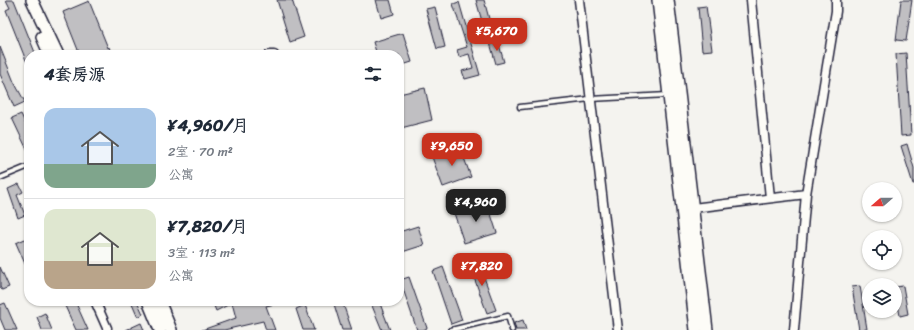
<!DOCTYPE html>
<html lang="zh">
<head>
<meta charset="utf-8">
<style>
  body { margin:0; font-family:Sriracha,"LXGW WenKai TC",sans-serif; background:#f2f2f3; color:#1f2937; height:100vh; display:flex; flex-direction:column; font-size:15px; white-space:nowrap }
  * { box-sizing:border-box; margin:0 }
  p { font-size:13px; color:#747a83 }
  .icon { flex:none; width:22px; height:22px; fill:none; stroke:currentColor; stroke-width:2; stroke-linecap:round; stroke-linejoin:round }
  .map { position:relative; flex:1; overflow:hidden }
  .details { position:absolute; left:24px; top:50px; width:380px; height:256px; display:flex; flex-direction:column; background:#fff; border-radius:16px; box-shadow:0 1px 3px #0004 }
  .details>* { flex:none }
  .needle { width:26px; rotate:250deg }
  .buttons { position:absolute; left:862px; top:182px; display:grid; gap:8px }
  .buttons a { display:grid; place-items:center; width:40px; height:40px; border-radius:50%; background:#fff; box-shadow:0 1px 3px #0004; font-size:20px }
  .price { position:absolute; translate:-50% -34px; padding:0 9px; border-radius:8px; background:#c8321e; color:#fff; font-size:13px; line-height:26px; filter:drop-shadow(0 1px 2px #0008) }
  .price::after { content:''; position:absolute; left:50%; top:24px; width:12px; height:9px; margin-left:-6px; background:inherit; clip-path:polygon(0 0,100% 0,50% 100%) }
  .price.active { background:#222; color:#fff }
  ul { padding:0; list-style:none }
  li { display:flex; align-items:center; gap:12px; height:100px; padding:0 20px }
  li+li { border-top:1px solid #e0e1e3 }
  li span { display:grid; place-items:center; flex:none; width:112px; height:80px; border-radius:12px; color:#555 }
  li>.icon { margin-inline-start:auto }
  span .icon { width:48px; height:48px; fill:#fffc; stroke-width:1 }
  li b { font-size:17px }
  h2 { display:flex; justify-content:space-between; align-items:center; height:48px; padding:0 20px; font-size:17px }
  .map>svg:first-child { display:block }
  .building { fill:#c0bfc2; stroke:#22223b }
  .lines { fill:none; stroke-linecap:round; stroke-linejoin:round }
  .lane-casing { stroke:#22223b; stroke-width:7 }
  .street-casing { stroke:#22223b; stroke-width:11 }
  .secondary-casing { stroke:#22223b; stroke-width:14 }
  .lane { stroke:#fdfcf7; stroke-width:4 }
  .street { stroke:#fdfcf7; stroke-width:8 }
  .secondary { stroke:#fdfcf7; stroke-width:11 }
</style>
</head>
<body>
<div class="map">
<svg width="914" height="330" viewBox="0 0 914 330">
  <rect width="100%" height="100%" fill="#f4f3ef"/>
  <filter id="ink" filterUnits="userSpaceOnUse"><feTurbulence type="fractalNoise" baseFrequency=".025" numOctaves="2"/><feDisplacementMap in="SourceGraphic" scale="8" xChannelSelector="R" yChannelSelector="G"/><feConvolveMatrix kernelMatrix="1 2 1 2 8 2 1 2 1" color-interpolation-filters="sRGB"/></filter>
  <g filter="url(#ink)">
    <path class="building" d="M6,0h8l22,55h-7v13l-23,-58 4,-2z
      M277,0h15l12,37 -14,5z
      M376,0h14l4,14 -13,4z
      M476,0h8l8,30 -7,2z
      M901,0h11l-6,41 -10,-1z
      M89,1l19,47 1,-1 3,8h-32l-17,-43z
      M459,2l21,73 -15,4 -3,-8 11,-3 -4,-14 -10,3 -2,-7 10,-3 -14,-43z
      M706,6l6,44 -10,1 -4,-44z
      M435,7l10,40 -8,2 -11,-40z
      M403,33l9,29 -13,4v-11h-22l-4,-13z
      M498,41l6,21 -8,2 -6,-21z
      M0,47l14,35 11,20 -11,5 -14,-33z
      M906,53l5,82 -10,1 -5,-82z
      M425,88l7,32 -31,8 -2,-8v-26z
      M21,114l8,17v23l-17,-36z
      M907,144l7,24v16h-1l-12,-38z
      M460,147l11,30 -28,10 -11,-30z
      M19,184l4,8 -6,3 8,20 -7,3 -10,-29z
      M487,202l10,31 -33,10 -10,-30z
      M418,226l6,19 -25,8v-21z
      M25,239l4,10v24l-13,-30z
      M478,261l18,49 -9,3 -18,-49z
      M0,267l9,20 -7,3 -2,-3z
      M443,267l19,53 -11,4 -18,-53z
      M409,277l18,51 -4,2h-6l-17,-50z
      M860,286l7,43 -8,1 -7,-43z
      M903,286l5,28 -8,2 -5,-29z
      M75,301l13,29h-12l-11,-24z
      M131,301h6l6,13 -5,3z
      M212,301h67v2l-13,3 9,24h-9l-3,-9 -39,9h-22l34,-12 -4,-15 -16,8z
      M333,301h9l10,29h-10z
      M370,301h9l11,29h-8z
      M5,303l12,27h-12l-5,-12v-13z
      M305,305l9,25h-11l-7,-21z
      M45,313l7,17h-10l-5,-13z
      M523,320l3,10h-10l-2,-7z
      M141,323l3,7h-18z"/>
    <g class="lines">
      <g class="lane-casing">
        <path id="lane" d="M520,107l70,-8 78,-4
          M0,178l29,-12
          M451,330l57,-14 4,14"/>
      </g>
      <g class="street-casing">
        <path id="street" d="M579,0l39,330
          M751,0l19,198
          M269,55h5
          M693,208l113,-14
          M95,301l12,27
          M794,330l12,-136 30,-183v-11"/>
      </g>
      <g class="secondary-casing">
        <path id="secondary" d="M32,0l26,55
          M658,0l38,330
          M668,0l39,330
          M42,37l8,18
          M148,301l12,29
          M159,301l12,29"/>
      </g>
      <use href="#lane" class="lane"/>
      <use href="#street" class="street"/>
      <use href="#secondary" class="secondary"/>
    </g>
  </g>
</svg>
<div class="buttons">
<a><svg class="needle" viewBox="-14 -14 28 28"><path d="M0-13l5 13h-10z" fill="#e53935"/><path d="M0 13l5-13h-10z" fill="#747a83"/></svg></a>
<a><svg class="icon" aria-label="locate" viewBox="0 0 24 24"><circle cx="12" cy="12" r="6"/><path d="M12 2v4M12 18v4M2 12h4M18 12h4"/></svg></a>
<a><svg class="icon" aria-label="layers" viewBox="0 0 24 24"><path d="M12 4l9 5-9 5-9-5zM3 14l9 5 9-5"/></svg></a>
</div>
<b class="price" style="left:497px;top:52px">¥5,670</b>
<b class="price" style="left:452px;top:167px">¥9,650</b>
<b class="price active" style="left:476px;top:223px">¥4,960</b>
<b class="price" style="left:482px;top:287px">¥7,820</b>
<section class="details">
<h2>4套房源<svg class="icon" aria-label="filters" viewBox="0 0 24 24"><path d="M4 7h16M4 17h16"/><circle cx="9" cy="7" r="2"/><circle cx="15" cy="17" r="2"/></svg></h2>
<ul>
<li><span style="background:linear-gradient(#a9c7e8 70%,#7fa58c 0)"><svg class="icon" aria-label="home" viewBox="0 0 24 24"><path d="M3 11l9-7 9 7M6 9v11h12V9"/></svg></span><div><b>¥4,960/月</b><p>2室 · 70 m²</p><p>公寓</p></div></li>
<li><span style="background:linear-gradient(#dfe7d0 65%,#b9a48a 0)"><svg class="icon" aria-label="home" viewBox="0 0 24 24"><path d="M3 11l9-7 9 7M6 9v11h12V9"/></svg></span><div><b>¥7,820/月</b><p>3室 · 113 m²</p><p>公寓</p></div></li>
</ul>
</section>
</div>
</body>
</html>
